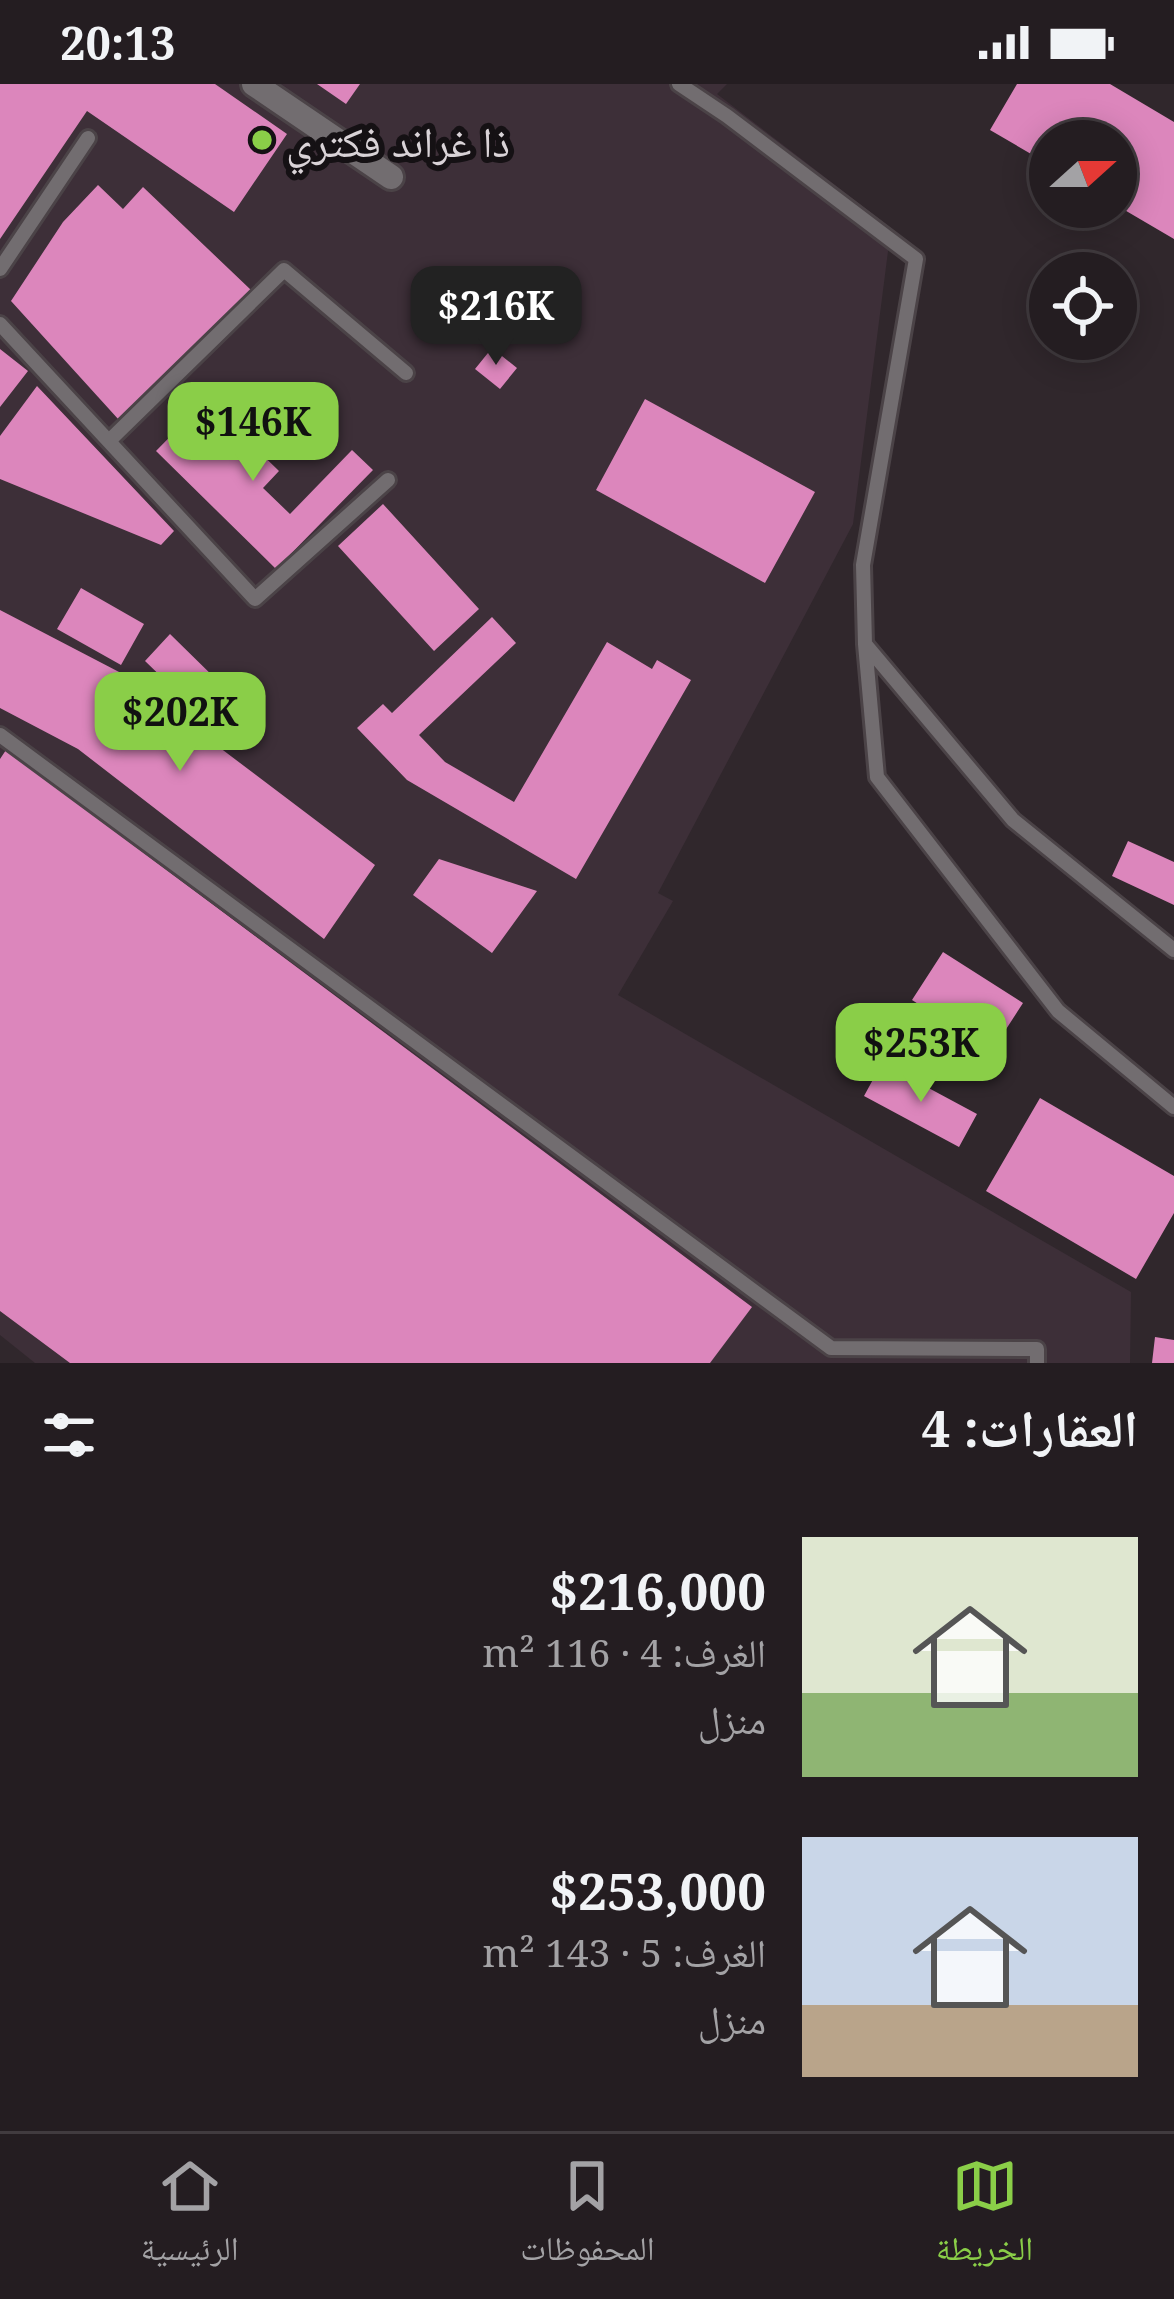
<!DOCTYPE html>
<html lang="ar">
<head>
<meta charset="utf-8">
<style>
  body { margin:0; font-family:"Noto Serif","Noto Naskh Arabic",serif; background:#302a2e; color:#f1f3f6; direction:rtl; height:100vh; display:flex; flex-direction:column; font-size:45px; white-space:nowrap }
  * { box-sizing:border-box; margin:0 }
  p { font-size:39px; color:#a3a2a5 }
  .icon { flex:none; width:66px; height:66px; fill:none; stroke:currentColor; stroke-width:2; stroke-linecap:round; stroke-linejoin:round }
  .map { position:relative; height:1279px; overflow:hidden; direction:ltr }
  .side { display:flex; flex-direction:column; background:#241d21; flex:1 }
  .side>* { flex:none }
  .needle { width:78px; rotate:69deg }
  .controls { position:absolute; left:1029px; top:36px; display:grid; gap:24px }
  .controls a { display:grid; place-items:center; width:108px; height:108px; border-radius:50%; background:#241d21; box-shadow:0 6px 30px #0003,0 0 0 3px #413b3f; font-size:60px }
  .price { position:absolute; translate:-50% -102px; padding:0 27px; border-radius:24px; background:#8ace48; color:#111; font-size:39px; line-height:78px; filter:drop-shadow(0 3px 6px #0008) }
  .price::after { content:''; position:absolute; left:50%; top:72px; width:36px; height:27px; margin-left:-18px; background:inherit; clip-path:polygon(0 0,100% 0,50% 100%) }
  .price.selected { background:#222; color:#fff }
  ul { padding:0; list-style:none }
  li { display:flex; align-items:center; gap:36px; height:300px; padding:0 36px }
  li span { display:grid; place-items:center; flex:none; width:336px; height:240px; border-radius:0px; color:#555 }
  li>.icon { margin-inline-start:auto }
  span .icon { width:144px; height:144px; fill:#fffc; stroke-width:1 }
  li b { font-size:51px }
  h2 { display:flex; justify-content:space-between; align-items:center; height:144px; padding:0 36px; font-size:51px }
  .status { display:flex; justify-content:space-between; align-items:center; height:84px; padding:0 60px; background:#241d21; direction:ltr }
  .status svg { height:33px; fill:currentColor }
  .tab-bar { display:flex; justify-content:space-around; align-items:center; height:168px; border-top:3px solid #413b3f; background:#241d21; font-size:33px; color:#a3a2a5 }
  .tab-bar a { display:grid; justify-items:center; gap:6px }
  .tab-bar .selected { color:#8ace48 }
  .map>svg:first-child { display:block }
  .built { fill:#3d2f38 }
  .building { fill:#dc86bc }
  .lines { fill:none; stroke-linecap:round; stroke-linejoin:round }
  .lane-casing { stroke:#4b4347; stroke-width:20 }
  .street-casing { stroke:#4b4347; stroke-width:30 }
  .lane { stroke:#726d70; stroke-width:14 }
  .street { stroke:#726d70; stroke-width:24 }
  .poi-dot { fill:#8ace48; stroke:#151114; stroke-width:4.5 }
  .labels { text-anchor:middle; dominant-baseline:central; stroke-width:12; stroke-linejoin:round; paint-order:stroke }
  .poi-label { font-size:42px; fill:#d9d3d7; stroke:#151114; text-anchor:start }
</style>
</head>
<body>
<div class="status"><b>20:13</b><svg viewBox="0 0 49 12"><path d="M0 12V9h3v3zM5 12V6h3v6zM10 12V3h3v9zM15 12V0h3v12zM26 1h20v11H26zM47 4h2v5h-2z"/></svg></div>
<div class="map">
<svg width="1174" height="1279" viewBox="0 0 1174 1279">
  <rect width="100%" height="100%" fill="#30272c"/>
  <path class="built" d="M0,0h727l-10,10 174,134 -38,296 -195,369 15,8 -55,94 513,297 -1,71h-1095l-35,-28z"/>
  <path class="building" d="M0,0h215l72,50 -53,78 -147,-101 -87,128z
    M317,0h43l-14,20z
    M1017,0h93l64,38v117l-58,-34v-64h-66v24l-60,-35z
    M98,101l25,24 20,-22 108,103 -132,130 -108,-119 52,-79z
    M492,264l25,20 -17,21 -25,-20z
    M0,265l28,22 -28,36z
    M37,302l137,145 -13,14 -161,-66v-43z
    M645,315l170,93 -50,91 -169,-93z
    M206,316l73,71 -16,17 27,26 62,-64 21,20 -97,99 -120,-118z
    M383,420l96,105 -45,42 -96,-105z
    M81,504l63,36 -23,41 -64,-36z
    M0,526l121,63 254,192 -51,74 -246,-190 -78,-41z
    M492,533l24,26 -97,92 26,27 69,40 93,-160 45,27 5,-9 34,20 -115,199 -169,-99 -50,-52 26,-24 9,9z
    M170,550l53,52 -18,33 -60,-58z
    M6,666l746,557 -42,56h-640l-70,-52v-552z
    M1128,757l46,21v43l-62,-29z
    M439,775l98,32 -45,62 -79,-58z
    M943,868l80,51 -31,48 -80,-51z
    M882,979l95,51 -18,33 -95,-51z
    M1040,1014l134,78v37l-38,66 -150,-88z
    M1155,1253l19,3v23h-22z"/>
  <g class="lines">
    <g class="lane-casing">
      <path id="lane" d="M679,0l48,32 189,143 -53,306 2,79 12,133 181,234 116,96
        M0,185l88,-131
        M0,240l255,275 133,-119
        M110,356l174,-170 122,103
        M865,560l148,176 161,130
        M0,651l831,613 206,1v14"/>
    </g>
    <g class="street-casing">
      <path id="street" d="M254,0l137,93"/>
    </g>
    <use href="#lane" class="lane"/>
    <use href="#street" class="street"/>
  </g>
  <circle class="poi-dot" cx="262" cy="56" r="12"/>
  <g class="labels">
    <g class="poi-label">
      <text x="286" y="56">ذا غراند فكتري</text>
    </g>
  </g>
</svg>
<div class="controls">
<a><svg class="needle" viewBox="-14 -14 28 28"><path d="M0-13l5 13h-10z" fill="#e53935"/><path d="M0 13l5-13h-10z" fill="#a3a2a5"/></svg></a>
<a><svg class="icon" aria-label="locate" viewBox="0 0 24 24"><circle cx="12" cy="12" r="6"/><path d="M12 2v4M12 18v4M2 12h4M18 12h4"/></svg></a>
</div>
<b class="price selected" style="left:496px;top:284px">$216K</b>
<b class="price" style="left:253px;top:400px">$146K</b>
<b class="price" style="left:180px;top:690px">$202K</b>
<b class="price" style="left:921px;top:1021px">$253K</b>
</div>
<section class="side">
<h2>العقارات: 4<svg class="icon" aria-label="filters" viewBox="0 0 24 24"><path d="M4 7h16M4 17h16"/><circle cx="9" cy="7" r="2"/><circle cx="15" cy="17" r="2"/></svg></h2>
<ul>
<li><span style="background:linear-gradient(#dfe7d0 65%,#8fb573 0)"><svg class="icon" aria-label="home" viewBox="0 0 24 24"><path d="M3 11l9-7 9 7M6 9v11h12V9"/></svg></span><div><b>$216,000</b><p>الغرف: 4 · 116 m²</p><p>منزل</p></div></li>
<li><span style="background:linear-gradient(#c9d6e8 70%,#b9a48a 0)"><svg class="icon" aria-label="home" viewBox="0 0 24 24"><path d="M3 11l9-7 9 7M6 9v11h12V9"/></svg></span><div><b>$253,000</b><p>الغرف: 5 · 143 m²</p><p>منزل</p></div></li>
</ul>
</section>
<nav class="tab-bar">
<a class="selected"><svg class="icon" aria-label="map" viewBox="0 0 24 24"><path d="M3 6l6-2 6 2 6-2v14l-6 2-6-2-6 2zM9 4v14M15 6v14"/></svg>الخريطة</a>
<a><svg class="icon" aria-label="saved" viewBox="0 0 24 24"><path d="M7 4h10v16l-5-4-5 4z"/></svg>المحفوظات</a>
<a><svg class="icon" aria-label="home" viewBox="0 0 24 24"><path d="M3 11l9-7 9 7M6 9v11h12V9"/></svg>الرئيسية</a>
</nav>
</body>
</html>
